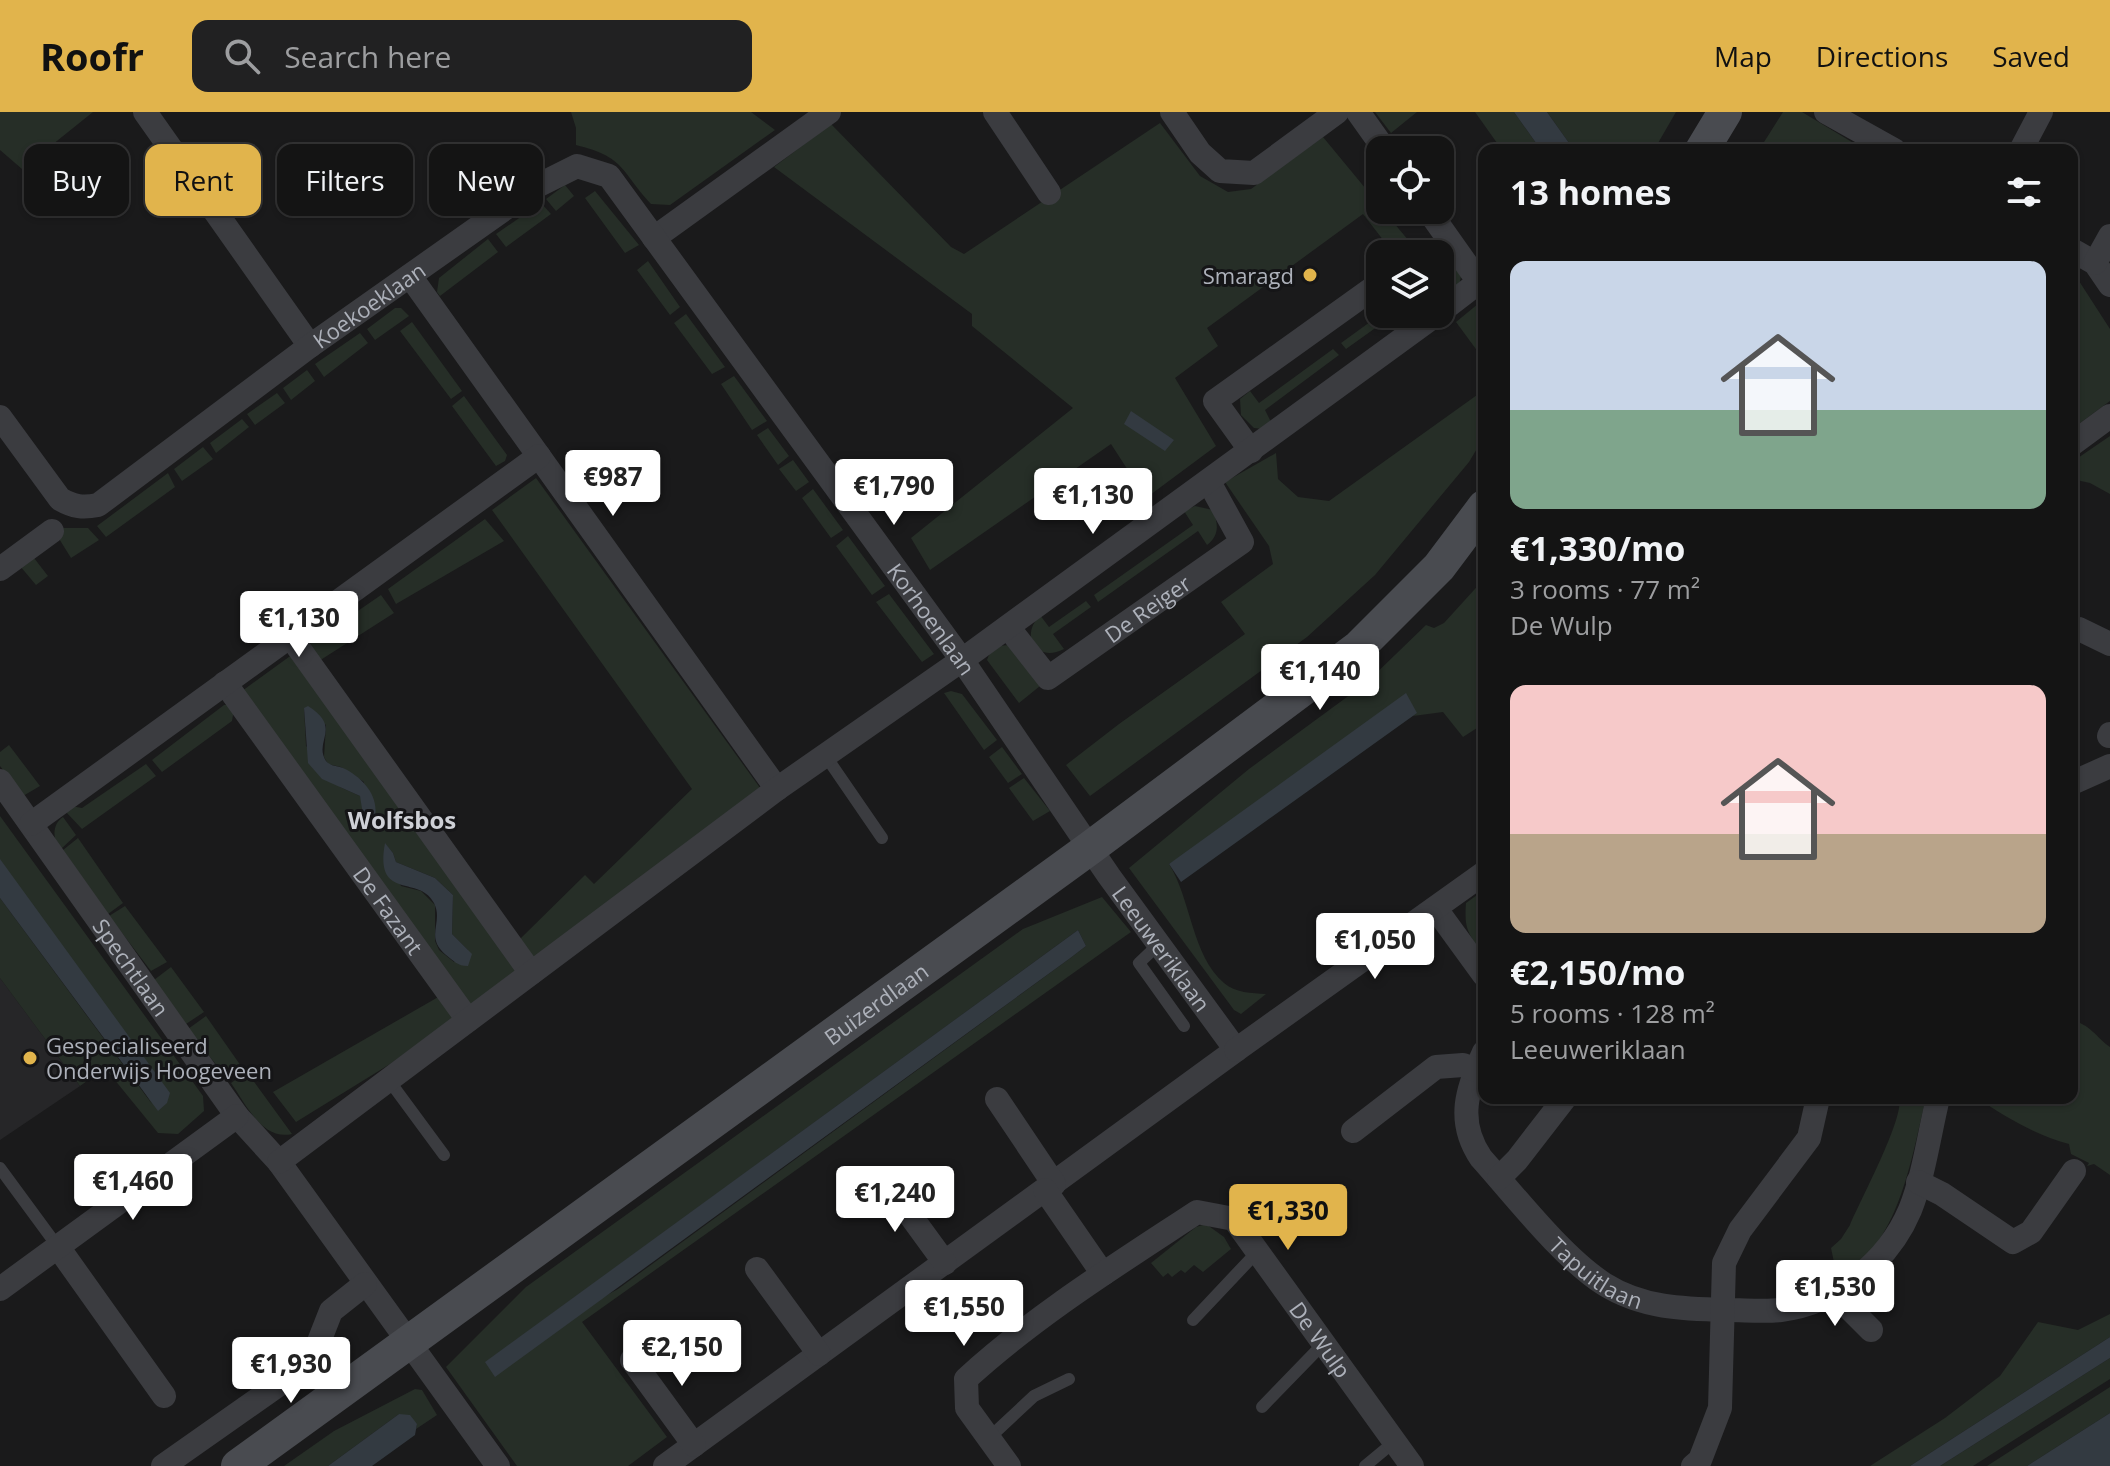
<!DOCTYPE html>
<html lang="en">
<head>
<meta charset="utf-8">
<style>
  body { margin:0; font-family:"Open Sans",sans-serif; background:#212122; color:#f1f3f6; height:100vh; display:flex; flex-direction:column; font-size:30px; white-space:nowrap }
  * { box-sizing:border-box; margin:0 }
  p { font-size:26px; color:#9d9ea0 }
  .icon { flex:none; width:44px; height:44px; fill:none; stroke:currentColor; stroke-width:2; stroke-linecap:round; stroke-linejoin:round }
  .map { position:relative; flex:1; overflow:hidden }
  .side { position:absolute; left:1478px; top:32px; width:600px; height:960px; display:flex; flex-direction:column; background:#141414; border-radius:16px; box-shadow:0 2px 6px #0004,0 0 0 2px #333334 }
  .side>* { flex:none }
  .guide { position:absolute; left:24px; top:32px; width:760px; height:72px; display:flex; gap:16px }
  .fabs { position:absolute; left:1366px; top:24px; display:grid; gap:16px }
  .fabs a { display:grid; place-items:center; width:88px; height:88px; border-radius:16px; background:#141414; box-shadow:0 2px 6px #0004,0 0 0 2px #333334; font-size:40px }
  .price { position:absolute; translate:-50% -68px; padding:0 18px; border-radius:8px; background:#fff; color:#222; font-size:26px; line-height:52px; filter:drop-shadow(0 2px 4px #0008) }
  .price::after { content:''; position:absolute; left:50%; top:48px; width:24px; height:18px; margin-left:-12px; background:inherit; clip-path:polygon(0 0,100% 0,50% 100%) }
  .price.active { background:#e1b44c; color:#111 }
  ul { padding:0; list-style:none }
  li { display:grid; align-content:center; gap:16px; height:424px; padding:0 32px }
  li span { display:grid; place-items:center; height:248px; border-radius:16px; color:#555 }
  li>.icon { margin-inline-start:auto }
  span .icon { width:144px; height:144px; fill:#fffc; stroke-width:1 }
  li b { font-size:34px }
  h2 { display:flex; justify-content:space-between; align-items:center; height:96px; padding:0 32px; font-size:34px }
  .chip { padding:0 28px; border-radius:16px; background:#141414; box-shadow:0 2px 6px #0004,0 0 0 2px #333334; font-size:28px; line-height:72px }
  .chip.active { background:#e1b44c; color:#111 }
  header { display:flex; align-items:center; gap:48px; box-sizing:border-box; height:112px; padding:0 40px; background:#e1b44c; color:#111 }
  header strong { font-size:38px }
  nav { display:flex; gap:44px; margin-inline-start:auto; font-size:28px }
  .search { width:560px; height:72px; background:#212122; display:flex; align-items:center; gap:20px; box-sizing:border-box; padding:0 28px; border-radius:16px; color:#9d9ea0; font-size:30px }
  .map>svg:first-child { display:block }
  .built { fill:#262628 }
  .green { fill:#262e27; fill-rule:evenodd }
  .water { fill:#333a41 }
  .lines { fill:none; stroke-linecap:round; stroke-linejoin:round }
  .lane { stroke:#3b3c40; stroke-width:12 }
  .street { stroke:#3b3c40; stroke-width:24 }
  .secondary { stroke:#494b50; stroke-width:34 }
  .poi-dot { fill:#e1b44c; stroke:#151517; stroke-width:3 }
  .labels { text-anchor:middle; dominant-baseline:central; stroke-width:6; stroke-linejoin:round; paint-order:stroke }
  .poi-label { font-size:22px; fill:#adb1ba; stroke:#151517; text-anchor:end }
  .street-label { font-size:22px; fill:#adb1ba; stroke:#151517 }
  .neighbourhood-label { font-size:24px; font-weight:bold; fill:#ced0d6; stroke:#151517 }
</style>
</head>
<body>
<header>
<strong>Roofr</strong>
<div class="search"><svg class="icon" aria-label="search" viewBox="0 0 24 24"><circle cx="10" cy="10" r="6"/><path d="M15 15l6 6"/></svg>Search here</div>
<nav><a>Map</a><a>Directions</a><a>Saved</a></nav>
</header>
<div class="map">
<svg width="2110" height="1354" viewBox="0 0 2110 1354">
  <rect width="100%" height="100%" fill="#1a1a1b"/>
  <path class="built" d="M0,866l80,108 -80,54z"/>
  <path class="green" d="M0,0h93l-71,57 -22,-19z
    M571,0h180l24,18 -105,75 -19,-1c-31,-34 -26,-47 -75,-59v-17z
    M1375,0h42l-26,21z
    M1475,0h39l27,38h-39z
    M1547,0h129l-22,38h-80z
    M1783,0h19l63,38h-106z
    M1160,11l40,53 28,16 23,-3 72,-52 57,69v4h3l26,31 -15,13 -31,-40 -156,114 11,18 -43,32 41,68 -70,52 -35,-54 -181,126 -19,-32 162,-130 -101,-82v-12l-198,-147 57,-43 120,123 13,7z
    M565,73l9,11 -18,15 -10,-12z
    M595,79l44,54 -14,8 -40,-55z
    M541,91l10,11 -45,33 -10,-13z
    M488,127l10,13 -58,44 -3,-4 2,-14z
    M1451,147l10,17 -2,11 -12,9h-7v-30z
    M648,149l32,46 -10,8 -33,-45z
    M2072,165l7,4 31,48v72l-38,28z
    M1484,187v61l-28,-38z
    M395,196h6l8,8 -34,24 -8,-11z
    M686,202l39,53 -13,7 -38,-51z
    M1381,202h14l-49,35 -5,-6z
    M412,210l50,69 -11,8 -51,-68z
    M360,221l8,10 -44,34 -9,-13z
    M1333,237l6,6 -74,55 7,14 -9,5 -9,-1 -13,-13 -1,-16 10,-8 9,12z
    M307,258l8,11 -24,19 -8,-12z
    M734,264l33,45 -15,9 -31,-46z
    M1484,278v47l-15,25 -94,113 -68,62 -217,159 -24,-31 53,-41 126,-90 -24,-32 52,-38 -4,-18 -44,-64 51,-29 2,26 20,18 31,4z
    M277,281l8,10 -30,22 -8,-11z
    M464,284l43,59 -2,6 -9,5 -44,-60z
    M242,307l7,8 -33,26 -6,-10z
    M768,316l21,28 -11,9 -21,-30z
    M2110,324v58l-20,-11 -18,-4v-17z
    M203,335l10,12 -31,22 -8,-12z
    M793,348l16,22 -13,9 -17,-22z
    M168,361l7,14 -69,50 -9,-11z
    M536,366l227,314 -229,167 -14,-20 65,-64 9,9 98,-95 -200,-279z
    M813,377l30,41 -12,8 -29,-40z
    M1195,394l18,4c5,14 7,25 -6,35l-9,-14 -100,71 -4,-7 99,-70 -9,-14z
    M485,407l19,22 -108,63 -8,-15z
    M63,416h25l11,12 -28,18 -13,-21z
    M848,424l37,50 -13,9 -36,-49z
    M34,446l14,18 -12,9 -16,-19z
    M1484,467v156l-7,-7 -14,9 -20,-25 -30,4 4,-3 -248,151c22,35 23,92 55,119 11,10 28,10 42,11l-25,20 -7,-4 -105,-142 120,-99 117,-86 60,-58 8,3 10,-5z
    M889,482l45,60 -12,8 -46,-60z
    M381,483l13,18 -75,48 -15,-13z
    M1086,489l5,6 -38,27 11,15c-27,14 -45,-12 -24,-34l9,12z
    M1010,533l30,41 -21,17 -32,-43c4,-12 11,-15 23,-15z
    M293,542l227,315 -51,37 -227,-315zM304,596l22,17 -2,32 4,7 13,3 23,15 -1,21 -3,-7 -20,-9 -34,-41zM385,732l8,9 3,9 39,16 18,17 -1,39 16,16 -14,12 -15,-12 -4,-9v-36l-14,-14 -20,-5z
    M951,579l11,3 35,46 -13,10 -40,-57z
    M224,593h8l2,4 -2,12 -70,51 -10,-12z
    M9,633l31,41 -17,10 -23,-30v-14z
    M1002,635l20,27 -14,9 -19,-26z
    M146,652l10,12 -74,53 -16,-17 5,-6 11,2z
    M1024,666l26,33 -17,10 -24,-33z
    M0,704l203,280 1,15 -26,23 -20,-1 -53,-65 -25,18 -80,-108v-80l152,206 -152,-244z
    M63,705l13,18 -15,14c-9,-9 -9,-25 2,-32z
    M78,726l45,65 -15,11 -45,-64z
    M1484,778v64c-16,-20 -20,-25 -18,-51z
    M1102,785l29,35 -549,390 85,115 -39,29h-111l-71,-99 80,-80 497,-358zM1078,818l8,16 -17,13 -451,330 -132,73z
    M125,794l42,56 -16,9 -42,-55z
    M171,855l33,45 -18,12 -32,-44z
    M440,884l15,21 -65,47 -94,58 -23,-30z
    M206,904l35,50 -16,10 -37,-47z
    M2072,909c17,2 25,17 38,26v128l-16,-11 -7,2 2,-3 -18,-9 -2,-10c-34,-9 -63,-27 -92,-46h95z
    M247,960l45,62c-30,7 -46,-30 -61,-51z
    M1899,986h27c-14,56 -26,145 -82,175l-9,-6 -4,-19 10,-9 9,-14c10,-24 55,-108 49,-127z
    M1206,1112l18,13 7,12 -28,23 -9,-7 -9,8 -4,-3 -9,7 -4,-4 -5,4 -12,-14 45,-36z
    M2110,1202v23l-200,129h-40l75,-48 55,-42 38,-54 40,8z
    M2110,1246v21l-137,87h-33z
    M2110,1275v26l-83,53h-40z
    M415,1277l7,1 15,25 -21,14 1,-5 -18,-10 -71,52h-44l50,-35z"/>
  <path class="water" d="M1514,0h33l27,38h-33z
    M1131,299l43,29 -9,11 -41,-27z
    M1406,581l11,20 -236,169 -12,-18z
    M308,594c35,22 5,35 18,55 4,5 11,5 17,7 19,9 36,27 32,49l-7,5 -4,-1 -4,-25 -38,-17 -14,-16 -4,-55z
    M385,731l8,10 3,9 39,16 18,17 -1,39 20,20 -4,12c-11,0 -14,-5 -22,-11 -22,-19 -2,-32 -12,-52 -14,-29 -60,-1 -49,-60z
    M0,747l170,234 -3,10 -9,8 -158,-213z
    M1078,818l8,16 -17,13 -574,418 -10,-15z
    M2110,1225v21l-170,108h-30z
    M2110,1301v53h-83z
    M399,1302l11,1 7,9 -2,11 -43,31h-44z"/>
  <g class="lines">
    <path class="lane" d="M825,643l57,83
      M1159,832l-20,19 45,63
      M388,967l56,76
      M0,1056l58,79
      M1193,1208l65,-69
      M1262,1295l62,-64
      M989,1326l45,-42 35,-17
      M1365,1354l29,-24"/>
    <g class="street">
      <path d="M145,0l165,234"/>
      <path d="M995,0l54,81"/>
      <path d="M1172,0l28,41 20,18 34,2 83,-61"/>
      <path d="M1358,0l27,38"/>
      <path d="M1826,0l68,38"/>
      <path d="M2022,36l19,-36"/>
      <path d="M1428,98l51,72 -39,30"/>
      <path d="M654,126l175,-126"/>
      <path d="M2072,138l23,13 15,22"/>
      <path d="M2095,151l15,-27"/>
      <path d="M410,164l367,513"/>
      <path id="s1" d="M0,305l60,82c14,8 23,9 38,6l212,-159 227,-160 40,-20 32,10 353,484 147,216 127,174 -571,416"/>
      <path d="M2072,332l38,-28"/>
      <path d="M1251,339l-36,-50 165,-118"/>
      <path d="M0,457l52,-38"/>
      <path id="s2" d="M1008,515l40,51 194,-136 -33,-60"/>
      <path d="M2079,517l31,15"/>
      <path d="M290,524l241,337"/>
      <path id="s3" d="M225,571l243,337"/>
      <path d="M2109,624l1,-2"/>
      <path id="s4" d="M0,669l237,335 42,46 219,304"/>
      <path d="M2072,671l38,-17"/>
      <path d="M31,712l508,-368"/>
      <path d="M1436,797l48,66"/>
      <path d="M1236,938l248,-177"/>
      <path id="s5" d="M1484,940c-17,37 -28,69 -3,106 34,38 81,99 123,126 38,24 79,25 123,26 18,0 36,2 54,0 56,-7 107,-48 129,-100 14,-35 19,-75 28,-112"/>
      <path d="M997,987l57,85"/>
      <path d="M1353,1019l83,-64 27,-2 13,5"/>
      <path d="M279,1050l498,-373 185,-129 468,-341 -3,-5"/>
      <path d="M883,1066l62,85"/>
      <path d="M1499,1066l18,-18 48,-62"/>
      <path d="M1918,1070l24,12 71,48 18,-10 43,-61"/>
      <path d="M1045,1078l58,84"/>
      <path d="M58,1135l106,149"/>
      <path d="M757,1157l62,85"/>
      <path d="M0,1177l237,-173"/>
      <path d="M1833,1180l38,38"/>
      <path d="M632,1248l62,85"/>
      <path d="M163,1354l148,-104 20,-51 34,-27"/>
      <path id="s6" d="M1009,1354l-42,-58 -1,-29c70,-64 152,-115 231,-167l37,7 178,247"/>
      <path d="M1693,1354l7,-6 20,-52 4,-145 16,-33 69,-92 9,-40"/>
    </g>
    <g class="secondary">
      <path d="M1702,38l23,-38"/>
      <path id="s7" d="M238,1354l852,-618 269,-201 80,-80 45,-60"/>
    </g>
  </g>
  <g class="poi-dot">
    <circle cx="1310" cy="163" r="8"/>
    <circle cx="30" cy="946" r="8"/>
  </g>
  <g class="labels">
    <g class="poi-label">
      <text x="1294" y="163">Smaragd</text>
      <text x="46" y="933" text-anchor="start">Gespecialiseerd<tspan x="46" dy="25">Onderwijs Hoogeveen</tspan></text>
    </g>
    <g class="street-label">
      <text stroke="none"><textPath href="#s1" startOffset="478">Koekoeklaan</textPath></text>
      <text stroke="none"><textPath href="#s2" startOffset="186">De Reiger</textPath></text>
      <text stroke="none"><textPath href="#s1" startOffset="1310">Korhoenlaan</textPath></text>
      <text stroke="none"><textPath href="#s3" startOffset="280">De Fazant</textPath></text>
      <text stroke="none"><textPath href="#s1" startOffset="1712">Leeuweriklaan</textPath></text>
      <text stroke="none"><textPath href="#s4" startOffset="228">Spechtlaan</textPath></text>
      <text stroke="none"><textPath href="#s7" startOffset="788">Buizerdlaan</textPath></text>
      <text stroke="none"><textPath href="#s5" startOffset="276">Tapuitlaan</textPath></text>
      <text stroke="none"><textPath href="#s6" startOffset="572">De Wulp</textPath></text>
    </g>
    <g class="neighbourhood-label">
      <text x="402" y="707">Wolfsbos</text>
    </g>
  </g>
</svg>
<div class="fabs">
<a><svg class="icon" aria-label="locate" viewBox="0 0 24 24"><circle cx="12" cy="12" r="6"/><path d="M12 2v4M12 18v4M2 12h4M18 12h4"/></svg></a>
<a><svg class="icon" aria-label="layers" viewBox="0 0 24 24"><path d="M12 4l9 5-9 5-9-5zM3 14l9 5 9-5"/></svg></a>
</div>
<b class="price" style="left:613px;top:406px">€987</b>
<b class="price" style="left:894px;top:415px">€1,790</b>
<b class="price" style="left:1093px;top:424px">€1,130</b>
<b class="price" style="left:299px;top:547px">€1,130</b>
<b class="price" style="left:1320px;top:600px">€1,140</b>
<b class="price" style="left:1375px;top:869px">€1,050</b>
<b class="price" style="left:133px;top:1110px">€1,460</b>
<b class="price" style="left:895px;top:1122px">€1,240</b>
<b class="price active" style="left:1288px;top:1140px">€1,330</b>
<b class="price" style="left:1835px;top:1216px">€1,530</b>
<b class="price" style="left:964px;top:1236px">€1,550</b>
<b class="price" style="left:682px;top:1276px">€2,150</b>
<b class="price" style="left:291px;top:1293px">€1,930</b>
<div class="guide">
<a class="chip">Buy</a>
<a class="chip active">Rent</a>
<a class="chip">Filters</a>
<a class="chip">New</a>
</div>
<section class="side">
<h2>13 homes<svg class="icon" aria-label="filters" viewBox="0 0 24 24"><path d="M4 7h16M4 17h16"/><circle cx="9" cy="7" r="2"/><circle cx="15" cy="17" r="2"/></svg></h2>
<ul>
<li><span style="background:linear-gradient(#c9d6e8 60%,#7fa58c 0)"><svg class="icon" aria-label="home" viewBox="0 0 24 24"><path d="M3 11l9-7 9 7M6 9v11h12V9"/></svg></span><div><b>€1,330/mo</b><p>3 rooms · 77 m²</p><p>De Wulp</p></div></li>
<li><span style="background:linear-gradient(#f6c9c9 60%,#b9a48a 0)"><svg class="icon" aria-label="home" viewBox="0 0 24 24"><path d="M3 11l9-7 9 7M6 9v11h12V9"/></svg></span><div><b>€2,150/mo</b><p>5 rooms · 128 m²</p><p>Leeuweriklaan</p></div></li>
</ul>
</section>
</div>
</body>
</html>
